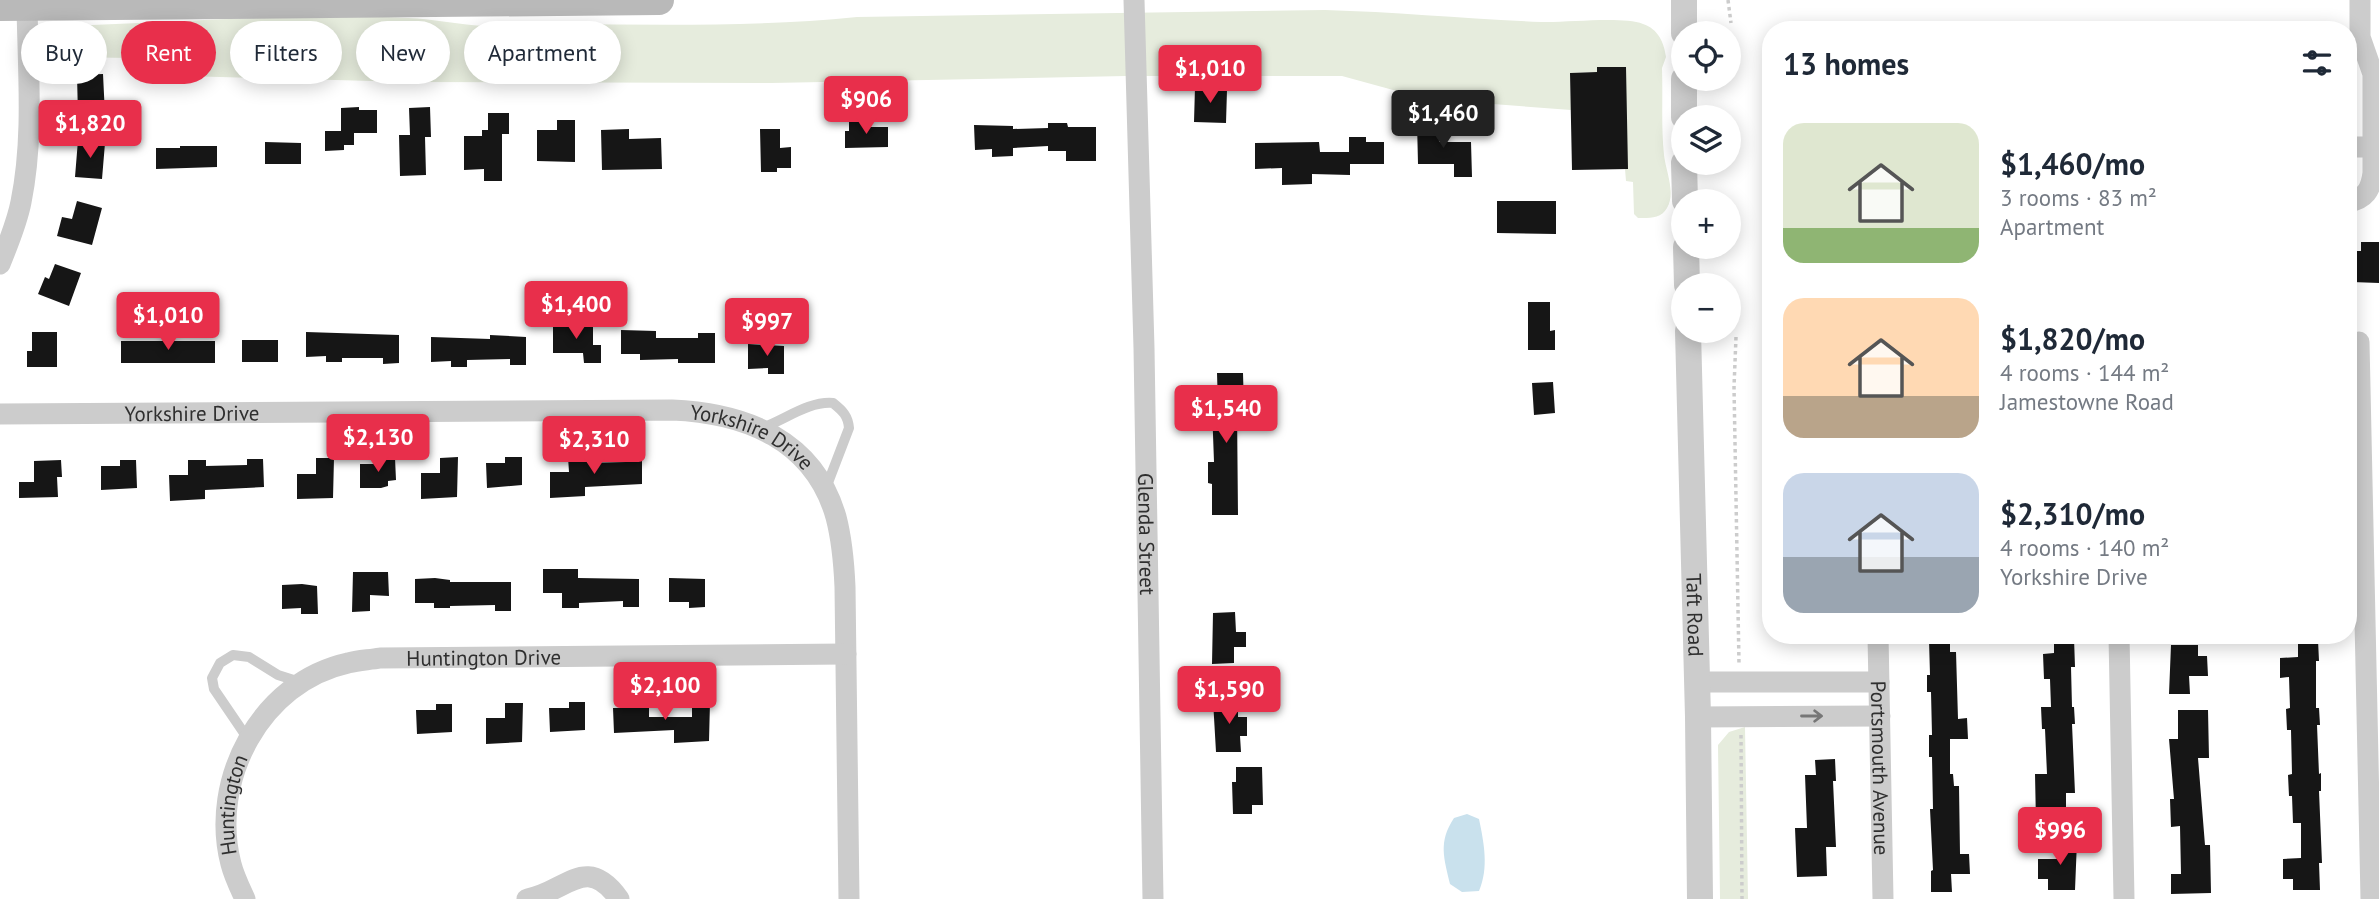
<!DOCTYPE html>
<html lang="en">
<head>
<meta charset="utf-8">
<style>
  body { margin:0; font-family:"PT Sans",sans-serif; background:#f2f2f3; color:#1f2937; height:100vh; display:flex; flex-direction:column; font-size:26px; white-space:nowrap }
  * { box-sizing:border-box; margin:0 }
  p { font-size:23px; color:#747a83 }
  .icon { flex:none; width:38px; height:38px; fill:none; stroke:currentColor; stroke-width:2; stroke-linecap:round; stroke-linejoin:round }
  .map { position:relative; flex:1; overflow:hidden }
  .drawer { position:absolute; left:1762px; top:21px; width:595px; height:623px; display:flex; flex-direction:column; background:#fff; border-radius:28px; box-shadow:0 4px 18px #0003 }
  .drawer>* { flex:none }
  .hud { position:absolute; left:21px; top:21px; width:665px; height:63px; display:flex; gap:14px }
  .controls { position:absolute; left:1671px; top:21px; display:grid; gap:14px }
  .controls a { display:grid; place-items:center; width:70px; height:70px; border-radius:50%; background:#fff; box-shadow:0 4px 18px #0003; font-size:35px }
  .price { position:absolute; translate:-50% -60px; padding:0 16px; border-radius:7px; background:#e82f4b; color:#fff; font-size:23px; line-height:46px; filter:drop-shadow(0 2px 4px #0008) }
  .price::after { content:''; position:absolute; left:50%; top:42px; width:21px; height:16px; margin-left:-10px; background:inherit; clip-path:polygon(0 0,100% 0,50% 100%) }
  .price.current { background:#222; color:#fff }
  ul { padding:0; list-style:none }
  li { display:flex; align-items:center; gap:21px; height:175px; padding:0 21px }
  li span { display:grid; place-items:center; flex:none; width:196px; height:140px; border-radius:21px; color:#555 }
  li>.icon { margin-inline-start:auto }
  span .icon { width:84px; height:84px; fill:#fffc; stroke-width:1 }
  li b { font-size:30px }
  h2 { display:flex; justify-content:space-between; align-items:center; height:84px; padding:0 21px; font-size:30px }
  .tag { padding:0 24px; border-radius:32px; background:#fff; box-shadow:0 4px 18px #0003; font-size:24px; line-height:63px }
  .tag.current { background:#e82f4b; color:#fff }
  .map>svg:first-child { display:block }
  .green { fill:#e6ecdd }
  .water { fill:#c9e1ed }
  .building { fill:#161616 }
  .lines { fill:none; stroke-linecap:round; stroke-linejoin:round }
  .path { stroke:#ccc; stroke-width:3.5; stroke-dasharray:3.5 3.5; stroke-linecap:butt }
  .service { stroke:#ccc; stroke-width:10 }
  .minor { stroke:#ccc; stroke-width:21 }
  .tertiary { stroke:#ccc; stroke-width:26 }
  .secondary { stroke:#b9b9b9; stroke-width:30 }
  .oneway { stroke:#767676 }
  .labels { text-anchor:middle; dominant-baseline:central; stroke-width:7; stroke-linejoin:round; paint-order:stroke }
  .street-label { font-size:21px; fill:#2f2f2f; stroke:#fff }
</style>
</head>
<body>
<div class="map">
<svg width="2379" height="899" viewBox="0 0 2379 899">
  <rect width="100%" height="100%" fill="#fff"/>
  <path class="green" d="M1325,10c72,2 144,9 216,12 25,1 81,-6 102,2 15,5 21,18 23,33l-4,11c1,29 -1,59 2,87 2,17 12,38 3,53 -6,11 -18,10 -29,10l-4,-4 -1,-32 -7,-1 -1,-12h2l-2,-102h-28v5l-27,1 1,37 -145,-11 -84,-23h-216l-355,7 -364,-1 -259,-7 -17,-17 -66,-1 -10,10h-16c0,-25 4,-36 30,-41 112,-4 227,-13 339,-8 26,1 52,7 78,8 25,1 50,-2 75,-2 98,1 197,3 296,-7z
    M1745,727l3,172h-28l-2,-154 11,-13z"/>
  <path class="water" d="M1467,814l12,5c5,24 10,49 0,72l-17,1 -12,-8c-6,-26 -12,-42 4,-66z"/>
  <path class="building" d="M1597,67h29l2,102 -56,1 -2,-97 27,-1z
    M103,74l2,41 -27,1 -1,-41z
    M1195,87l32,3 -1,33 -32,-1z
    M359,107v3h18v23h-23v12h-10v5l-19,1v-20h16v-23z
    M430,107l1,30h-6l1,38 -26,1 -1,-41h11l-1,-27z
    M488,113h21v21h-7v47h-18v-12l-20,1v-34h18v-6h6z
    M557,120h18v42l-38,-1v-31h20z
    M1439,121v21h32l1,35h-18v-13h-36l-1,-42z
    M849,122h16v5h23v20l-43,1v-17h4z
    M1048,123h19l1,4h28v34h-30v-10h-18v-5l-35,2v8l-21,1v-8l-17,1 -1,-25 39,1v3l35,-1z
    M629,129v10l32,-1 1,31 -60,1 -1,-40z
    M760,129h20v19l11,-1v21h-14v4h-16z
    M1349,137h17v5h18v22h-34v11l-38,-1v10l-30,1v-17l-27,1v-26l64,-1 1,10h29z
    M78,140l27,3 -3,36 -27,-2z
    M265,142l36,1v21h-36z
    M180,146h37v21l-61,2v-21h24z
    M77,201l25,7 -10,37 -35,-9 5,-19 10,2z
    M1497,201h59v33l-59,-1z
    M2361,242h18v41l-27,-1v-8h-4v-23h13z
    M55,264l26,9 -12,33 -31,-12 7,-17 4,2z
    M1528,302h22v29l5,-1v20h-27z
    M553,323h40v22h8v18h-17l-1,-10h-30z
    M621,330l35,1v7h42v-5h17v30h-37v-4l-38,1v-6h-19z
    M32,332h25v35h-30v-16h5z
    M306,332l93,3v28l-16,1v-6h-41v4h-16v-6l-20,1z
    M490,335l36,2v28h-16v-6l-43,1v7h-16v-6l-20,1v-25l59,2z
    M242,340h36v22h-36z
    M121,341h94v22h-94z
    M748,344l36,2v28h-16v-6l-20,1z
    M1217,373h26l1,36h-7l1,106h-26v-31l-4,-1v-21h6l-2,-55h6z
    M1553,382l2,31 -21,2 -2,-32z
    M587,456v7l39,-1v-5l16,-1v28l-57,3v9l-35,2v-26h19l-1,-15z
    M458,457l-1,40 -36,2v-26h19v-15z
    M505,457h17v28l-35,3 -1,-25h19z
    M316,458h18l-1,40 -36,1v-25h19z
    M379,458h16l1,22 -8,1v5l-7,2h-21v-24h19z
    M247,459h16l1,28 -59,3v9l-35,2 -1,-26h19v-15h18v6l41,-1z
    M61,460l1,17h-5l1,20 -39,1v-16h15v-21z
    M120,460h16l1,28 -36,2v-24h19z
    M543,569h35v9l61,1v28h-16v-6l-44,2v5h-17v-15h-19z
    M353,572h35l1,24 -19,-1v16l-18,1z
    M435,578l15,2v2h61v29h-16v-6l-45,1v2h-16v-5h-19v-24z
    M669,578l36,1v28l-16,1v-6h-20z
    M302,584l15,2 1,28h-17v-6l-19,1v-24z
    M1235,612l1,20h10v15h-12v16l-22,1 1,-51z
    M2074,638l1,29h-4l1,40h2l1,17h-3l3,69h-9v29l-30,1 -1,-49h12l-2,-45h-3l-1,-22h10l-1,-28h-6l-1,-25 11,-1v-14z
    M1950,639v13h6l2,67 9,-1 1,21h-18v35h3l1,12h5l1,68h9l1,20h-19l1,18h-21v-21l2,-1 -3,-61h3l-1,-52h-3v-22h3l-1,-43h-4v-17h3l-1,-35z
    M2298,640h20l1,21h-3v47h3l1,17h-3l2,49 2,-1v18h-2l3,72h-3l1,27h-27v-11h-10v-20l18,-1v-35h-8l-1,-27h-3l-1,-21 4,-1 -1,-44h-4l-1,-21 4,-1 -1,-31 -9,1v-20l18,-1z
    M2171,645h27v11h9l1,20h-19l1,18h-21z
    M1213,700h25v17h9v19h-7l1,16h-25z
    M569,702h16v28l-35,2 -1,-24h20z
    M633,702h16v15h43v-15h18l-1,39 -35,2v-13l-60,3 -1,-25h20z
    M505,703h18l-1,39 -36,2v-26h19z
    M436,704h16v28l-35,2 -1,-24h20z
    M2178,710h30l1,48h-11l7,87h5l1,48 -40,1v-20h10l-1,-48 -9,1 -1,-28h4l-5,-60h9z
    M1835,759l1,22h-3l3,66h-10l1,29 -30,1 -2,-49h12l-2,-53h11l-1,-15z
    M1236,767h26l1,38h-11v9h-19l-1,-32h4z
    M2056,841h21l-2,49h-27v-11h-10v-20h19z"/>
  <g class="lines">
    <path class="path" d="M1728,0l3,23
      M1736,337l-2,50 5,277
      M1741,735l1,164"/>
    <path class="service" d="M762,428c24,-9 47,-27 71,-25 10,8 15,13 16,25l-23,60
      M248,739l-34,-50 -2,-11 8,-15 13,-8 16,2 29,18 22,7"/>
    <g class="minor">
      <path id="s1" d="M1134,0l10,348 9,551"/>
      <path d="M2348,147h25"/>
      <path d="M2348,202c17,-3 23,-12 25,-29v-99l-13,-37v-37"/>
      <path d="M0,264c8,-20 17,-41 21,-62 13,-64 7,-131 6,-196"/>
      <path d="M2359,342l12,557"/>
      <path id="s2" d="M0,414l672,-4c74,3 142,30 164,107 6,23 8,47 9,70l4,312"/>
      <path id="s3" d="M1878,635l5,264"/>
      <path d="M2119,635l5,264"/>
      <path d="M1697,682h182"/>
      <path d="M1698,717l182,-1"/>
      <path id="s4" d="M245,899c-5,-11 -11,-23 -14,-35 -22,-84 30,-182 117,-201 10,-3 21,-3 32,-5l466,-4"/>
      <path d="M527,899c38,-6 59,-47 92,0"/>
    </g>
    <g class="tertiary">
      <path d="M1684,33v-33"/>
      <path d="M1684,117v-38"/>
      <path d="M1684,163l1,38"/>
      <path d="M1686,247l1,38"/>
      <path id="s5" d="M1688,331l10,386 2,182"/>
    </g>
    <path class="secondary" d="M0,6l659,-6"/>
  </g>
  <defs><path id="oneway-shaft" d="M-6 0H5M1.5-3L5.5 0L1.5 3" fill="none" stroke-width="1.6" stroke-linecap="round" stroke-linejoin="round" transform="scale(1.75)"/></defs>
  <use class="oneway" href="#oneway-shaft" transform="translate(1812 716)"/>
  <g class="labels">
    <g class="street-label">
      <text stroke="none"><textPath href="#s2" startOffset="192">Yorkshire Drive</textPath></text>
      <text stroke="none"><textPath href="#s2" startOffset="758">Yorkshire Drive</textPath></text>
      <text stroke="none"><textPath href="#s1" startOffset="534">Glenda Street</textPath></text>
      <text stroke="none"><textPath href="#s5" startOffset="284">Taft Road</textPath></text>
      <text stroke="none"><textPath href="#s4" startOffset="432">Huntington Drive</textPath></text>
      <text stroke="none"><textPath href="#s3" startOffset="133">Portsmouth Avenue</textPath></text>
      <text stroke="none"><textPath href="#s4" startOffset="98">Huntington</textPath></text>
    </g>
  </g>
</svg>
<div class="controls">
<a><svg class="icon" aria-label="locate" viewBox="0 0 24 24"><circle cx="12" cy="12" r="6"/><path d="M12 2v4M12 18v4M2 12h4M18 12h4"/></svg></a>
<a><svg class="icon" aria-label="layers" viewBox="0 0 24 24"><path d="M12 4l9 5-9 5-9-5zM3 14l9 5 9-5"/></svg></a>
<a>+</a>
<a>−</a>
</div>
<b class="price" style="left:1210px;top:105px">$1,010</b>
<b class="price" style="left:866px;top:136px">$906</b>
<b class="price current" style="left:1443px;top:150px">$1,460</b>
<b class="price" style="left:90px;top:160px">$1,820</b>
<b class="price" style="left:576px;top:341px">$1,400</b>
<b class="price" style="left:168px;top:352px">$1,010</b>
<b class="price" style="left:767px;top:358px">$997</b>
<b class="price" style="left:1226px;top:445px">$1,540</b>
<b class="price" style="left:378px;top:474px">$2,130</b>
<b class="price" style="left:594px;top:476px">$2,310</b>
<b class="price" style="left:665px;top:722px">$2,100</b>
<b class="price" style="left:1229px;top:726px">$1,590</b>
<b class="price" style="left:2060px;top:867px">$996</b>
<div class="hud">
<a class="tag">Buy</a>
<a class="tag current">Rent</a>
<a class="tag">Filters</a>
<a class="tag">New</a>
<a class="tag">Apartment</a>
</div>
<section class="drawer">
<h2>13 homes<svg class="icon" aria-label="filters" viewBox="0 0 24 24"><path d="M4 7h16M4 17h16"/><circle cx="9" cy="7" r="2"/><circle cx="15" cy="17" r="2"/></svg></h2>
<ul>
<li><span style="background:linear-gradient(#dfe7d0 75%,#8fb573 0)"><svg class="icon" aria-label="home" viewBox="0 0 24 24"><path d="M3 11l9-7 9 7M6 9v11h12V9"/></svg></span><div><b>$1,460/mo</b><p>3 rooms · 83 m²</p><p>Apartment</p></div></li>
<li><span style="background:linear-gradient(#ffd9b3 70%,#b9a48a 0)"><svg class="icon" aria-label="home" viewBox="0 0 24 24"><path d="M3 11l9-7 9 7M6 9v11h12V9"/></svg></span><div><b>$1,820/mo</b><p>4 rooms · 144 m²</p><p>Jamestowne Road</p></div></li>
<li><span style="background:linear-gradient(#c9d6e8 60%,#9aa5b1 0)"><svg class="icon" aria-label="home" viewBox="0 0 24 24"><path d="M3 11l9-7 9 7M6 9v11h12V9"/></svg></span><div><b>$2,310/mo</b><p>4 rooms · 140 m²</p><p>Yorkshire Drive</p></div></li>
</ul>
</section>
</div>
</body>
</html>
